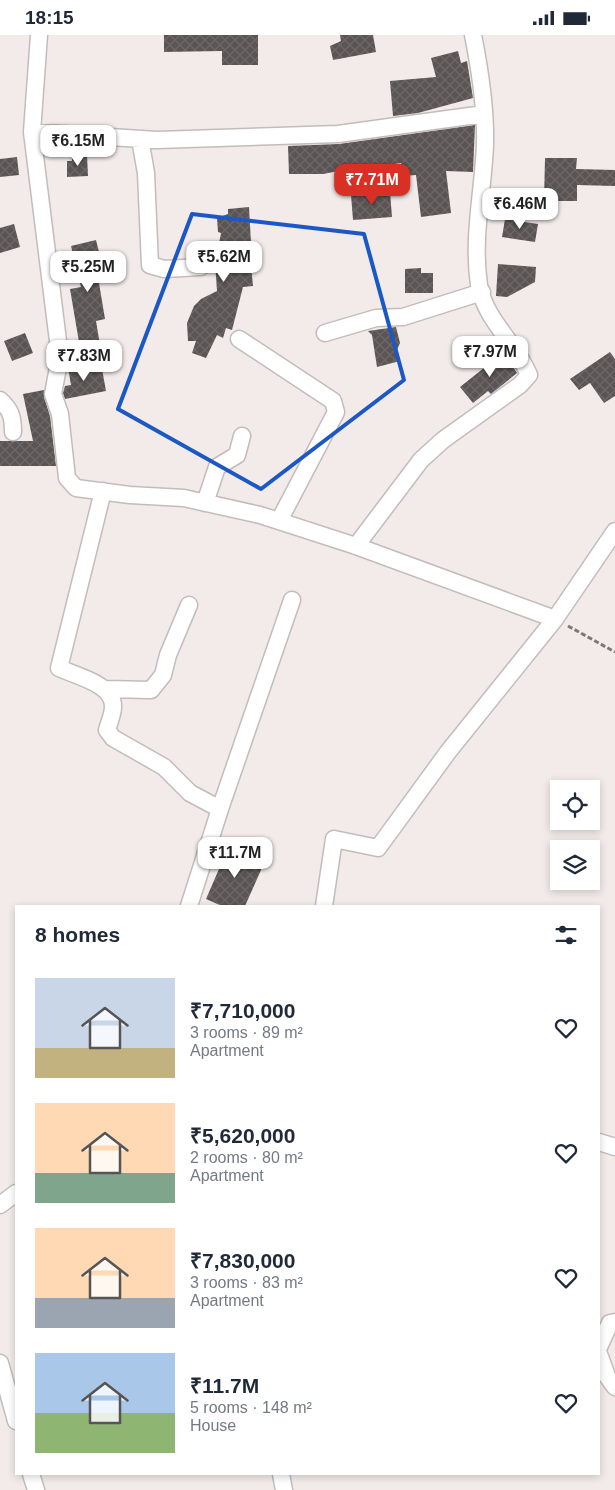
<!DOCTYPE html>
<html lang="en">
<head>
<meta charset="utf-8">
<style>
  body { margin:0; font-family:Arial,sans-serif; background:#f2f2f3; color:#1f2937; height:100vh; display:flex; flex-direction:column; font-size:19px; white-space:nowrap }
  * { box-sizing:border-box; margin:0 }
  p { font-size:16px; color:#747a83 }
  .icon { flex:none; width:28px; height:28px; fill:none; stroke:currentColor; stroke-width:2; stroke-linecap:round; stroke-linejoin:round }
  .map { position:relative; flex:1; overflow:hidden }
  .drawer { position:absolute; left:15px; top:870px; width:585px; height:570px; display:flex; flex-direction:column; background:#fff; border-radius:0px; box-shadow:0 2px 8px #0003 }
  .drawer>* { flex:none }
  .buttons { position:absolute; left:550px; top:745px; display:grid; gap:10px }
  .buttons a { display:grid; place-items:center; width:50px; height:50px; border-radius:0px; background:#fff; box-shadow:0 2px 8px #0003; font-size:25px }
  .price { position:absolute; translate:-50% -42px; padding:0 11px; border-radius:10px; background:#fff; color:#222; font-size:16px; line-height:32px; filter:drop-shadow(0 1px 2px #0008) }
  .price::after { content:''; position:absolute; left:50%; top:30px; width:15px; height:11px; margin-left:-8px; background:inherit; clip-path:polygon(0 0,100% 0,50% 100%) }
  .price.current { background:#d93025; color:#fff }
  ul { padding:0; list-style:none }
  li { display:flex; align-items:center; gap:15px; height:125px; padding:0 20px }
  li span { display:grid; place-items:center; flex:none; width:140px; height:100px; border-radius:0px; color:#555 }
  li>.icon { margin-inline-start:auto }
  span .icon { width:60px; height:60px; fill:#fffc; stroke-width:1 }
  li b { font-size:21px }
  h2 { display:flex; justify-content:space-between; align-items:center; height:60px; padding:0 20px; font-size:21px }
  .status { display:flex; justify-content:space-between; align-items:center; height:35px; padding:0 25px; background:#fff; direction:ltr }
  .status svg { height:14px; fill:currentColor }
  .map>svg:first-child { display:block }
  .building { fill:url(#building-cross-hatch) }
  .lines { fill:none; stroke-linecap:round; stroke-linejoin:round }
  .minor-casing { stroke:#c3bcbb; stroke-width:19 }
  .path { stroke:#7e7979; stroke-width:3; stroke-dasharray:5 2.5; stroke-linecap:butt }
  .minor { stroke:#fff; stroke-width:16 }
  .marked { fill:none; stroke:#1b58c4; stroke-width:4; stroke-linejoin:round }
</style>
</head>
<body>
<div class="status"><b>18:15</b><svg viewBox="0 0 49 12"><path d="M0 12V9h3v3zM5 12V6h3v6zM10 12V3h3v9zM15 12V0h3v12zM26 1h20v11H26zM47 4h2v5h-2z"/></svg></div>
<div class="map">
<svg width="615" height="1455" viewBox="0 0 615 1455">
  <defs>
    <pattern id="building-cross-hatch" width="8" height="8" patternUnits="userSpaceOnUse" patternTransform="scale(1.25)"><rect width="8" height="8" fill="#5a5453"/><path d="M0 0l8 8M0 8l8-8" fill="none" stroke="#6d6868"/></pattern>
  </defs>
  <rect width="100%" height="100%" fill="#f2ebea"/>
  <path class="building" d="M164,0h94v30h-36v-14l-58,1z
    M340,0h33l3,17 -43,8 -3,-14 11,-5z
    M458,16l3,12 6,-2 6,37 -55,15 -25,3 -3,-35 46,-4 -5,-19z
    M475,90l-2,47 -27,-1 5,42 -30,4 -5,-42 -14,1 -1,-13 -41,6v-2l-37,7h-34l-1,-28 51,-2z
    M87,120l1,21 -21,1v-16h5v-5z
    M17,122l2,18 -19,2v-18z
    M545,123h32l-1,11 39,1v16l-38,-1v16h-33z
    M390,157l2,25 -39,3 -2,-25z
    M249,172l2,36 -2,1 4,42 -10,1 -11,43 -6,-2 -3,10 -6,-3 -11,23 -14,-5 4,-12h-8l-1,-18 7,-17 7,-7 16,-8 -2,-29h5l-2,-13 3,-16 -3,-1 -1,-14 11,-4v-5z
    M505,184l33,5 -3,18 -33,-5z
    M14,189l6,23 -20,6v-25z
    M96,205l9,36 -7,1 7,42 -9,2 4,24 -20,3 -10,-59 11,-2 -10,-41z
    M498,229l38,3 -1,15 -28,15 -11,-1z
    M421,233v5h12v20h-28v-24z
    M396,292l4,16 -3,7 3,11 -23,6 -5,-32 -4,-4z
    M25,298l8,20 -21,8 -8,-20z
    M504,317l13,21 -26,21 -3,-3 -15,12 -13,-16z
    M610,317l5,7v37l-11,7 -14,-20 -11,7 -9,-11z
    M85,330l1,7 16,-3 4,22 -41,8 -2,-6 2,-7 6,-1 -3,-17z
    M44,355v7l6,19 6,50h-56v-25h33l-10,-47z
    M229,811l36,15 -20,45h-23l-16,-7z"/>
  <g class="lines">
    <g class="minor-casing">
      <path id="minor" d="M39,0l-7,97 28,225 -7,37 7,20 7,64 9,10 54,7 54,3 76,17 96,31 199,73
        M32,97l125,8 181,-6 146,-20
        M140,104l6,34 4,92 14,4 37,-2
        M325,298l51,-15 27,-1 79,-25
        M239,304l94,62 3,11 -57,109
        M0,365c11,10 13,17 13,32
        M103,456l-44,177c17,8 55,16 54,39 0,7 -4,16 -6,23l6,8 51,29 26,26 30,16
        M205,468l12,-36 20,-12 5,-19
        M356,511l65,-86 22,-20 77,-55 9,-10c-13,-32 -44,-55 -50,-90 -7,-47 4,-93 6,-140 1,-36 -5,-75 -12,-110
        M105,654l46,1 12,-15 5,-20 21,-50
        M189,871l31,-97 72,-209
        M324,871l10,-67 44,9 70,-96 107,-133 60,-88
        M599,1107l16,5
        M0,1170l16,-12
        M599,1312l11,-24 5,-1
        M599,1319l8,22 8,11
        M0,1328l16,58
        M31,1439l5,16
        M281,1439l3,16"/>
    </g>
    <path class="path" d="M568,591l47,26"/>
    <use href="#minor" class="minor"/>
  </g>
  <path class="marked" d="M192,179l172,20 40,146 -143,109 -143,-80z"/>
</svg>
<div class="buttons">
<a><svg class="icon" aria-label="locate" viewBox="0 0 24 24"><circle cx="12" cy="12" r="6"/><path d="M12 2v4M12 18v4M2 12h4M18 12h4"/></svg></a>
<a><svg class="icon" aria-label="layers" viewBox="0 0 24 24"><path d="M12 4l9 5-9 5-9-5zM3 14l9 5 9-5"/></svg></a>
</div>
<b class="price" style="left:78px;top:132px">₹6.15M</b>
<b class="price current" style="left:372px;top:171px">₹7.71M</b>
<b class="price" style="left:520px;top:195px">₹6.46M</b>
<b class="price" style="left:224px;top:248px">₹5.62M</b>
<b class="price" style="left:88px;top:258px">₹5.25M</b>
<b class="price" style="left:490px;top:343px">₹7.97M</b>
<b class="price" style="left:84px;top:347px">₹7.83M</b>
<b class="price" style="left:235px;top:844px">₹11.7M</b>
<section class="drawer">
<h2>8 homes<svg class="icon" aria-label="filters" viewBox="0 0 24 24"><path d="M4 7h16M4 17h16"/><circle cx="9" cy="7" r="2"/><circle cx="15" cy="17" r="2"/></svg></h2>
<ul>
<li><span style="background:linear-gradient(#c9d6e8 70%,#c2b280 0)"><svg class="icon" aria-label="home" viewBox="0 0 24 24"><path d="M3 11l9-7 9 7M6 9v11h12V9"/></svg></span><div><b>₹7,710,000</b><p>3 rooms · 89 m²</p><p>Apartment</p></div><svg class="icon" aria-label="heart" viewBox="0 0 24 24"><path d="M12 20l-8-8c-3-5 5-10 8-4 3-6 11-1 8 4z"/></svg></li>
<li><span style="background:linear-gradient(#ffd9b3 70%,#7fa58c 0)"><svg class="icon" aria-label="home" viewBox="0 0 24 24"><path d="M3 11l9-7 9 7M6 9v11h12V9"/></svg></span><div><b>₹5,620,000</b><p>2 rooms · 80 m²</p><p>Apartment</p></div><svg class="icon" aria-label="heart" viewBox="0 0 24 24"><path d="M12 20l-8-8c-3-5 5-10 8-4 3-6 11-1 8 4z"/></svg></li>
<li><span style="background:linear-gradient(#ffd9b3 70%,#9aa5b1 0)"><svg class="icon" aria-label="home" viewBox="0 0 24 24"><path d="M3 11l9-7 9 7M6 9v11h12V9"/></svg></span><div><b>₹7,830,000</b><p>3 rooms · 83 m²</p><p>Apartment</p></div><svg class="icon" aria-label="heart" viewBox="0 0 24 24"><path d="M12 20l-8-8c-3-5 5-10 8-4 3-6 11-1 8 4z"/></svg></li>
<li><span style="background:linear-gradient(#a9c7e8 60%,#8fb573 0)"><svg class="icon" aria-label="home" viewBox="0 0 24 24"><path d="M3 11l9-7 9 7M6 9v11h12V9"/></svg></span><div><b>₹11.7M</b><p>5 rooms · 148 m²</p><p>House</p></div><svg class="icon" aria-label="heart" viewBox="0 0 24 24"><path d="M12 20l-8-8c-3-5 5-10 8-4 3-6 11-1 8 4z"/></svg></li>
</ul>
</section>
</div>
</body>
</html>
